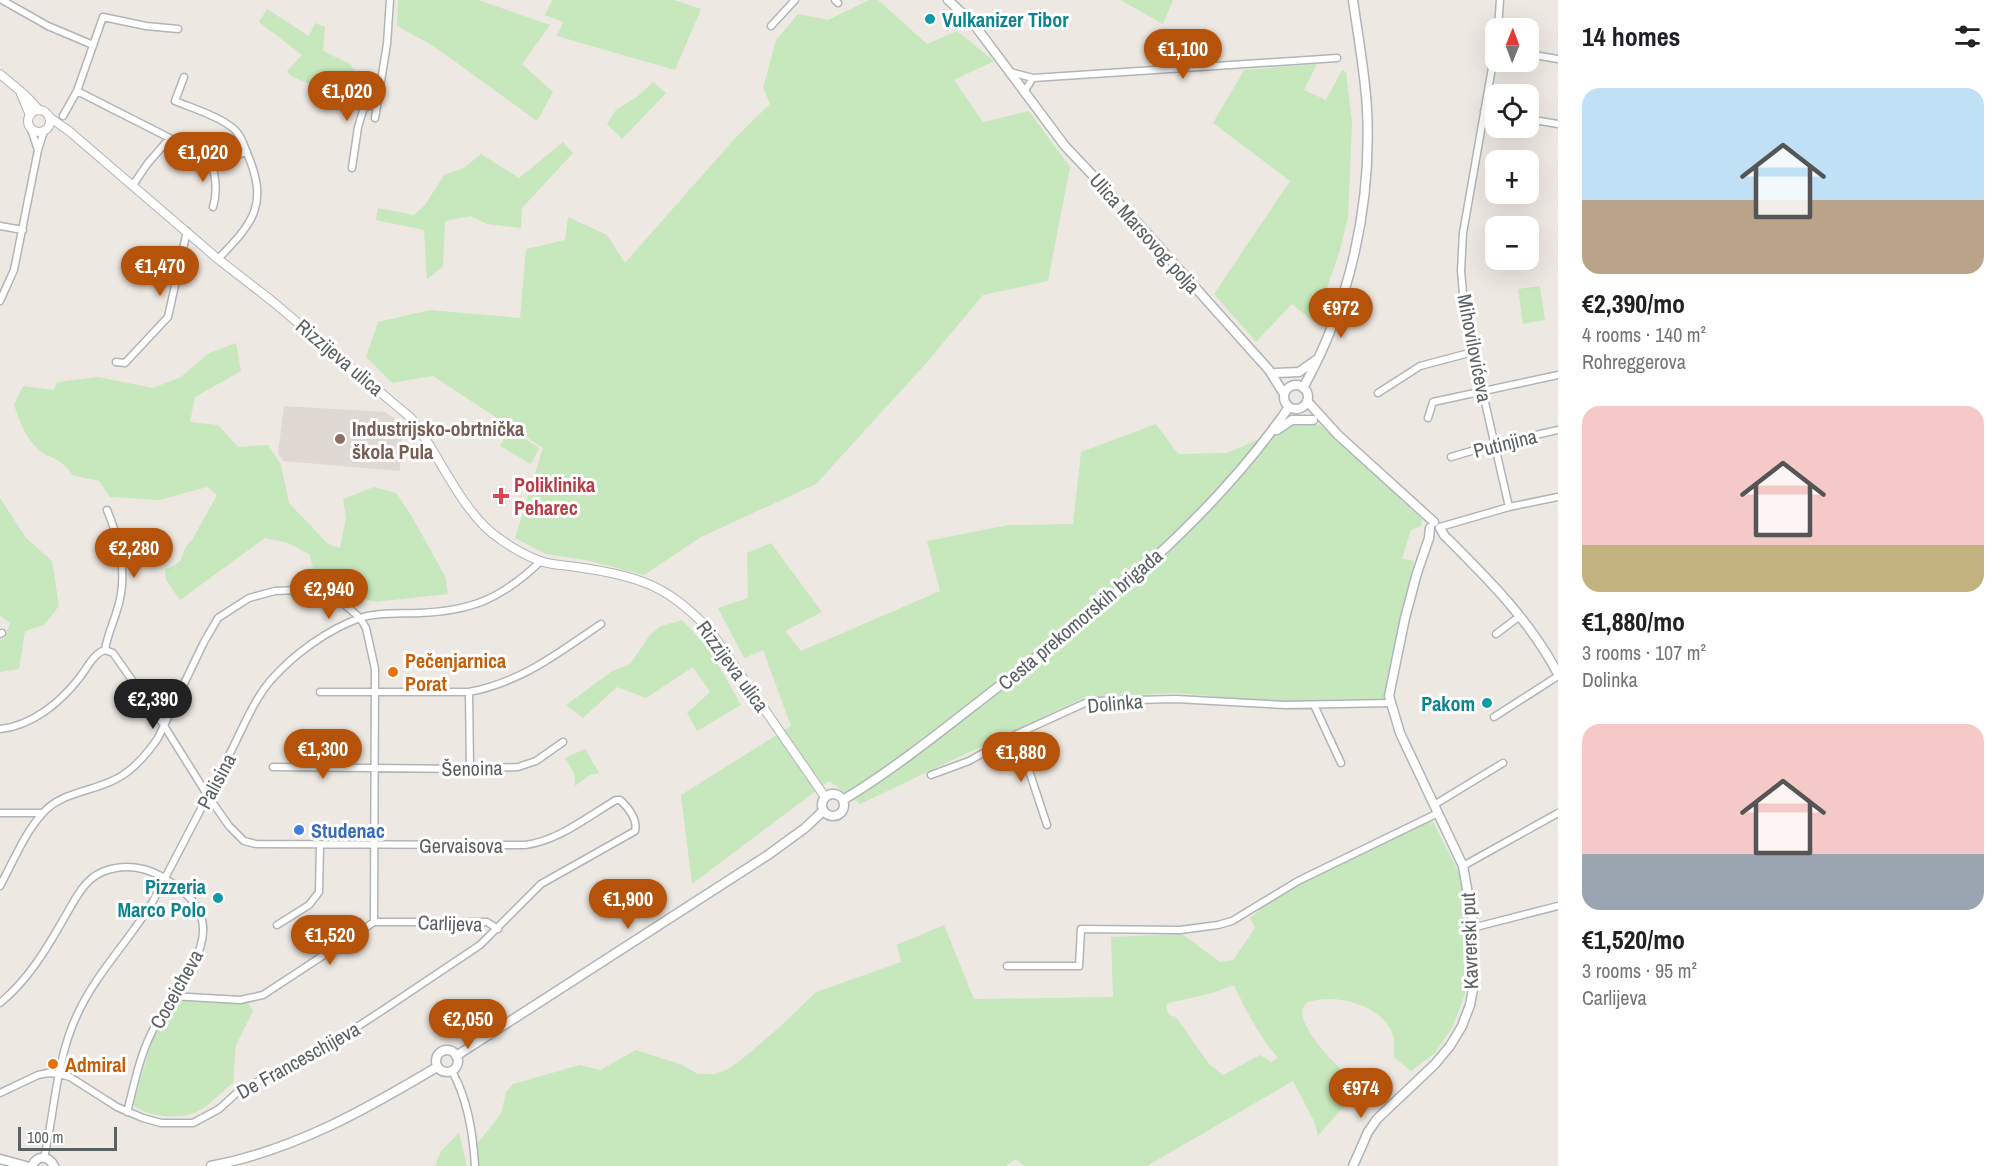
<!DOCTYPE html>
<html lang="en">
<head>
<meta charset="utf-8">
<style>
  body { margin:0; font-family:"Archivo Narrow",sans-serif; background:#f6f6f6; color:#202124; height:100vh; display:flex; flex-direction:column; font-size:22px; white-space:nowrap }
  * { box-sizing:border-box; margin:0 }
  p { font-size:20px; color:#757577 }
  .icon { flex:none; width:33px; height:33px; fill:none; stroke:currentColor; stroke-width:2; stroke-linecap:round; stroke-linejoin:round }
  .map { position:relative; flex:1; overflow:hidden }
  .details { display:flex; flex-direction:column; background:#fff; width:450px }
  .details>* { flex:none }
  .needle { width:39px; rotate:1deg }
  .controls { position:absolute; left:1485px; top:18px; display:grid; gap:12px }
  .controls a { display:grid; place-items:center; width:54px; height:54px; border-radius:12px; background:#fff; box-shadow:0 6px 24px #0002; font-size:30px }
  .scale { position:absolute; left:18px; bottom:15px; width:99px; box-sizing:border-box; padding-left:6px; border:3px solid #5a6163; border-top:0; font-size:16px; line-height:21px; white-space:nowrap; color:#5a6163; -webkit-text-stroke:4px #fff; paint-order:stroke }
  .price { position:absolute; translate:-50% -51px; padding:0 14px; border-radius:21px; background:#b45309; color:#fff; font-size:20px; line-height:39px; filter:drop-shadow(0 2px 3px #0008) }
  .price::after { content:''; position:absolute; left:50%; top:36px; width:18px; height:14px; margin-left:-9px; background:inherit; clip-path:polygon(0 0,100% 0,50% 100%) }
  .price.selected { background:#222; color:#fff }
  ul { padding:0; list-style:none }
  li { display:grid; align-content:center; gap:12px; height:318px; padding:0 24px }
  li span { display:grid; place-items:center; height:186px; border-radius:18px; color:#555 }
  li>.icon { margin-inline-start:auto }
  span .icon { width:108px; height:108px; fill:#fffc; stroke-width:1 }
  li b { font-size:26px }
  h2 { display:flex; justify-content:space-between; align-items:center; height:72px; padding:0 24px; font-size:26px }
  main { display:flex; flex:1; min-height:0 }
  .map>svg:first-child { display:block }
  .education { fill:#e0d9d3 }
  .green { fill:#c7e7bd; fill-rule:evenodd }
  .lines { fill:none; stroke-linecap:round; stroke-linejoin:round }
  .minor-casing { stroke:#b0b5b8; stroke-width:9 }
  .tertiary-casing { stroke:#b0b5b8; stroke-width:10 }
  .secondary-casing { stroke:#afb5b8; stroke-width:11 }
  .minor { stroke:#fff; stroke-width:6 }
  .tertiary { stroke:#fff; stroke-width:8 }
  .secondary { stroke:#fff; stroke-width:8 }
  .culture-dot { fill:#0f9aa8; stroke:#fff; stroke-width:2 }
  .education-dot { fill:#8d6e63; stroke:#fff; stroke-width:2 }
  .health-dot { fill:#e0444e; stroke:#fff; stroke-width:2 }
  .food-dot { fill:#e8710a; stroke:#fff; stroke-width:2 }
  .shop-dot { fill:#3f7fe0; stroke:#fff; stroke-width:2 }
  .labels { text-anchor:middle; dominant-baseline:central; stroke-width:6; stroke-linejoin:round; paint-order:stroke }
  .culture-label { font-size:20px; font-weight:bold; fill:#0d838f; stroke:#fff; text-anchor:end }
  .street-label { font-size:20px; fill:#5a6163; stroke:#fff }
  .education-label { font-size:20px; font-weight:bold; fill:#785e54; stroke:#fff; text-anchor:start }
  .health-label { font-size:20px; font-weight:bold; fill:#be3a42; stroke:#fff; text-anchor:start }
  .food-label { font-size:20px; font-weight:bold; fill:#c56008; stroke:#fff; text-anchor:start }
  .shop-label { font-size:20px; font-weight:bold; fill:#366cbe; stroke:#fff; text-anchor:start }
</style>
</head>
<body>
<main>
<div class="map">
<svg width="1558" height="1166" viewBox="0 0 1558 1166">
  <rect width="100%" height="100%" fill="#eee8e2"/>
  <path class="education" d="M284,406l101,6 17,12 -2,47 -117,-10 -5,-8z"/>
  <path class="green" d="M398,0h80l72,25 -28,39 31,28 -16,29 -102,-74 -38,-21z
    M552,0h122l27,9 -26,61 -118,-34 6,-14 -18,-7z
    M869,0h9l49,44 30,-13 37,30 -40,19 29,42 46,-11 41,56 -22,114 -65,14 -54,65 -113,124 -115,53 -57,38 -58,-15 -40,-6 -31,-16 28,-90 -110,-72 -41,7 -26,-26 12,-35 52,-12 90,8 6,-69 39,-9 3,-23 39,18 18,28 111,-126 34,-33 -7,-16 13,-48 22,-26 30,6z
    M1120,0h53l-10,24z
    M267,9l42,27 6,-13 10,4 -2,24 27,13 14,20 -12,19 -61,-27 -4,-5 15,-16 -43,-33z
    M1317,64l-13,26 22,10 16,-30 4,2 6,50 -4,96 -8,32 -25,73 -23,-19 -36,38 -42,-48 76,-113 -77,-58 31,-53z
    M653,82l13,11 -44,46 -15,-15 9,-14 22,-14z
    M563,142l10,11 -51,55 -1,20 -34,-4 -17,-8 -25,5 -2,46 -16,12 -3,-49 -48,-10 2,-12 36,7 11,-10 19,-30 20,-7 17,-14 38,24z
    M1540,286l5,34 -22,4 -5,-35z
    M236,343l5,28 -46,26 -5,25 28,3 20,22 30,-2 13,20 8,38 39,41 12,4 6,-30 -3,-19 31,-12 22,6 15,22 34,61 3,18 -74,8 -27,-10 -20,-21 -9,13 -9,-30 -21,-11 -23,-5 -85,62 -14,-20 -1,-11c25,-7 12,-17 27,-29l25,-45 -10,-8 -48,13 -49,-3 -11,-16 -27,-6c-8,-16 -20,-15 -33,-25 -13,-11 -20,-30 -25,-45l9,-19 31,4 3,-8 41,-5 55,11 28,-11 28,-24z
    M1156,424l22,30 49,-1 62,-27 31,-1 102,94 -1,7 -10,4 -9,29 12,2 -30,139 -105,2 -104,-9 -92,5 -223,106 -31,-23 -137,103 -11,-89 110,-69 -28,-76 -19,8 -26,-50 30,-10 -1,-45 24,-10 51,69 -37,19 16,20 139,-60 -13,-50 81,-16 65,-1 8,-72z
    M509,429l30,19 -8,16 -31,-18z
    M0,498l26,40 26,23 7,45 -15,19 -19,6 -6,38 -19,3v-32l4,-1 6,-16 -10,-7z
    M682,620l28,30 31,55 -44,26 -10,-18 23,-21 -17,-25 -47,31 -29,-11 -34,31 -17,-13 45,-33 19,-8 20,-29 11,-9z
    M585,749l14,24 -9,2 -15,11 -1,-13 -9,-15z
    M1432,820l30,58 3,116 -12,32 -18,27 -24,18 -17,-14c1,-12 1,-22 -6,-32 -16,-23 -58,-32 -82,-22 -2,3 -4,6 -4,9 0,17 31,52 45,62 10,6 22,5 30,14l-1,4 -32,14 -26,30 -4,-15 -21,-40 -146,85h-123l-8,-7 -10,7h-529l-2,-20 26,-32 5,-22 7,-8 67,-19 20,5 36,-20 46,15 16,9h17l13,-5 13,-9 40,-34 35,-34 85,-30 -4,-17 47,-20 30,74 139,-2 -2,-60 71,-3 38,28 13,-2 22,-32 -5,-10 27,-23 78,-40zM1234,985c12,26 25,51 44,73l-7,4 -11,-7 -37,20 -14,-11 -33,-47 -7,-2 -3,-9 3,-3 43,-10z
    M173,1000l75,3 5,8 -17,34 -3,38c-25,20 -34,37 -69,33 -12,-1 -21,-4 -31,-11l19,-65z
    M459,1133l8,33h-32l6,-15z"/>
  <g class="lines">
    <g class="minor-casing">
      <path id="minor" d="M2,0l46,26 45,19
        M835,0l3,3
        M771,26l24,-26
        M1498,28l2,-28
        M1496,45l-33,188 -2,38 4,44 44,192
        M1528,54l30,5
        M1010,72l23,6
        M184,77l-9,24c17,7 41,14 55,25 10,6 13,17 17,27 22,51 7,69 -29,106
        M77,91l134,68 16,-1 20,-6
        M1024,92l9,-14 304,-20
        M1484,111l12,2
        M63,116l14,-25 26,-74 43,9 32,3
        M375,118l12,-74 3,-44
        M1528,119l30,5
        M31,129l7,21
        M211,159c4,16 7,32 2,48
        M352,168l6,-41 6,-20 13,-3
        M133,185l15,-22 21,-24
        M0,226l23,4
        M0,301l14,-31 24,-120 6,-19
        M116,362l9,1 43,-46 19,-86
        M1378,393l42,-27 53,-14
        M1428,418l5,-16 125,-27
        M1451,457l44,-13 63,-14
        M1440,527l69,-20 49,-10
        M0,634l2,-1
        M1496,634l24,-18
        M105,650c2,-14 8,-26 12,-40 11,-32 3,-69 -10,-100
        M320,692h149c53,-10 89,-39 132,-68
        M469,692l1,77
        M1314,705l27,58
        M1494,717l64,-41
        M0,729c32,-3 61,-27 80,-52 7,-9 14,-24 25,-27
        M1017,734l30,91
        M273,767l197,2 48,-2 18,-6 27,-19
        M931,775l38,-14 48,-27 68,-31 11,-2 80,-2 109,6 106,-2
        M1434,805l69,-42
        M0,813h42
        M1463,866l95,-53
        M0,886c13,-24 24,-52 42,-72 18,-22 50,-22 74,-35 18,-9 31,-25 42,-41l46,-96 14,-24 31,-20 26,-7 23,-1 25,5 21,9 16,14 6,10 9,41 -1,253
        M277,925l32,-20 10,-13 1,-47
        M1472,928l86,-22
        M1007,966h72l2,-37 99,1 38,-5 14,-4 66,-40 140,-68
        M172,996l68,4 23,-5 111,-73h113l11,7
        M0,1003c27,-22 46,-53 63,-83 8,-13 16,-31 28,-41 14,-12 35,-14 52,-10 16,4 34,16 46,28 42,42 -21,97 -38,137 -12,24 -17,52 -24,78
        M452,1071c16,29 21,62 23,95
        M0,1093l38,-18 10,-2 11,1 11,3 47,30 26,11 18,5h32l26,-14 21,-19 74,-35 69,-45 97,-65 61,-61 94,-53c3,-11 -7,-24 -15,-31h-4c-29,17 -58,41 -91,45l-269,-1 -12,-3 -15,-15 -21,-30 -45,-72 -50,-71 -8,-3
        M44,1158c11,-48 12,-98 33,-143 19,-42 53,-75 76,-114 25,-48 49,-94 74,-142 14,-26 25,-57 44,-79 23,-26 56,-50 89,-62 19,-6 40,-4 59,-5 54,-2 83,-15 122,-52"/>
    </g>
    <g class="tertiary-casing">
      <path id="tertiary" d="M0,74l25,21 14,15
        M21,94l9,21
        M28 121a11 11 0 1 1 22 0a11 11 0 1 1-22 0Z
        M49,117l20,14 149,128 54,42 139,117c29,37 51,96 89,121 11,8 27,17 40,22 11,4 25,4 36,6 22,3 46,7 67,15 26,9 47,28 66,47l116,168"/>
    </g>
    <g class="secondary-casing">
      <path id="secondary" d="M948,0l25,23 92,123 69,73 135,151 15,24
        M1276,373l23,-1 17,-12
        M1284 397a12 12 0 1 1 24 0a12 12 0 1 1-24 0Z
        M1303,388c47,-84 69,-183 64,-279 -2,-36 -9,-73 -14,-109
        M1307,401l31,34 96,87
        M1277,430l15,-10h21
        M1440,528l4,7c43,43 86,85 114,139
        M822 805a11 11 0 1 1 22 0a11 11 0 1 1-22 0Z
        M843,800c53,-32 102,-72 151,-110 108,-83 217,-170 295,-283
        M436 1061a11 11 0 1 1 22 0a11 11 0 1 1-22 0Z
        M456,1056l312,-201 37,-27 18,-17
        M0,1159l26,7
        M32,1166c5,-11 16,-11 22,0
        M211,1166c83,-16 154,-56 226,-99
        M1353,1166l15,-34 9,-13 58,-55 15,-18 12,-20 8,-21 3,-16 -1,-72 -9,-51 -63,-133 -11,-37 16,-78 12,-45 12,-35 1,-10"/>
    </g>
    <use href="#minor" class="minor"/>
    <use href="#tertiary" class="tertiary"/>
    <use href="#secondary" class="secondary"/>
  </g>
  <g class="culture-dot">
    <circle cx="930" cy="19" r="6"/>
    <circle cx="1487" cy="703" r="6"/>
    <circle cx="218" cy="898" r="6"/>
  </g>
  <circle class="education-dot" cx="340" cy="439" r="6"/>
  <path class="health-dot" d="M498 487h6v6h6v6h-6v6h-6v-6h-6v-6h6z"/>
  <g class="food-dot">
    <circle cx="393" cy="672" r="6"/>
    <circle cx="53" cy="1064" r="6"/>
  </g>
  <circle class="shop-dot" cx="299" cy="830" r="6"/>
  <g class="labels">
    <g class="culture-label">
      <text x="942" y="19" text-anchor="start">Vulkanizer Tibor</text>
      <text x="1475" y="703">Pakom</text>
      <text x="206" y="886">Pizzeria<tspan x="206" dy="23">Marco Polo</tspan></text>
    </g>
    <g class="street-label">
      <text transform="translate(1145 233) rotate(48)">Ulica Marsovog polja</text>
      <text transform="translate(1475 348) rotate(79)">Mihovilovićeva</text>
      <text transform="translate(340 357) rotate(40)">Rizzijeva ulica</text>
      <text transform="translate(1505 443) rotate(-14)">Putinjina</text>
      <text transform="translate(1080 619) rotate(-40)">Cesta prekomorskih brigada</text>
      <text transform="translate(733 666) rotate(54)">Rizzijeva ulica</text>
      <text transform="translate(1115 703) rotate(-5)">Dolinka</text>
      <text transform="translate(472 768) rotate(-1)">Šenoina</text>
      <text transform="translate(216 781) rotate(-62)">Palisina</text>
      <text x="461" y="845">Gervaisova</text>
      <text transform="translate(450 923) rotate(2)">Carlijeva</text>
      <text transform="translate(1469 941) rotate(-92)">Kavrerski put</text>
      <text transform="translate(176 989) rotate(-61)">Coceicheva</text>
      <text transform="translate(298 1060) rotate(-29)">De Franceschijeva</text>
    </g>
    <g class="education-label">
      <text x="352" y="428">Industrijsko-obrtnička<tspan x="352" dy="23">škola Pula</tspan></text>
    </g>
    <g class="health-label">
      <text x="514" y="484">Poliklinika<tspan x="514" dy="23">Peharec</tspan></text>
    </g>
    <g class="food-label">
      <text x="405" y="660">Pečenjarnica<tspan x="405" dy="23">Porat</tspan></text>
      <text x="65" y="1064">Admiral</text>
    </g>
    <g class="shop-label">
      <text x="311" y="830">Studenac</text>
    </g>
  </g>
</svg>
<div class="controls">
<a><svg class="needle" viewBox="-14 -14 28 28"><path d="M0-13l5 13h-10z" fill="#e53935"/><path d="M0 13l5-13h-10z" fill="#757577"/></svg></a>
<a><svg class="icon" aria-label="locate" viewBox="0 0 24 24"><circle cx="12" cy="12" r="6"/><path d="M12 2v4M12 18v4M2 12h4M18 12h4"/></svg></a>
<a>+</a>
<a>−</a>
</div>
<div class="scale">100 m</div>
<b class="price" style="left:1183px;top:80px">€1,100</b>
<b class="price" style="left:347px;top:122px">€1,020</b>
<b class="price" style="left:203px;top:183px">€1,020</b>
<b class="price" style="left:160px;top:297px">€1,470</b>
<b class="price" style="left:1341px;top:339px">€972</b>
<b class="price" style="left:134px;top:579px">€2,280</b>
<b class="price" style="left:329px;top:620px">€2,940</b>
<b class="price selected" style="left:153px;top:730px">€2,390</b>
<b class="price" style="left:323px;top:780px">€1,300</b>
<b class="price" style="left:1021px;top:783px">€1,880</b>
<b class="price" style="left:628px;top:930px">€1,900</b>
<b class="price" style="left:330px;top:966px">€1,520</b>
<b class="price" style="left:468px;top:1050px">€2,050</b>
<b class="price" style="left:1361px;top:1119px">€974</b>
</div>
<section class="details">
<h2>14 homes<svg class="icon" aria-label="filters" viewBox="0 0 24 24"><path d="M4 7h16M4 17h16"/><circle cx="9" cy="7" r="2"/><circle cx="15" cy="17" r="2"/></svg></h2>
<ul>
<li><span style="background:linear-gradient(#bfe0f5 60%,#b9a48a 0)"><svg class="icon" aria-label="home" viewBox="0 0 24 24"><path d="M3 11l9-7 9 7M6 9v11h12V9"/></svg></span><div><b>€2,390/mo</b><p>4 rooms · 140 m²</p><p>Rohreggerova</p></div></li>
<li><span style="background:linear-gradient(#f6c9c9 75%,#c2b280 0)"><svg class="icon" aria-label="home" viewBox="0 0 24 24"><path d="M3 11l9-7 9 7M6 9v11h12V9"/></svg></span><div><b>€1,880/mo</b><p>3 rooms · 107 m²</p><p>Dolinka</p></div></li>
<li><span style="background:linear-gradient(#f6c9c9 70%,#9aa5b1 0)"><svg class="icon" aria-label="home" viewBox="0 0 24 24"><path d="M3 11l9-7 9 7M6 9v11h12V9"/></svg></span><div><b>€1,520/mo</b><p>3 rooms · 95 m²</p><p>Carlijeva</p></div></li>
</ul>
</section>
</main>
</body>
</html>
